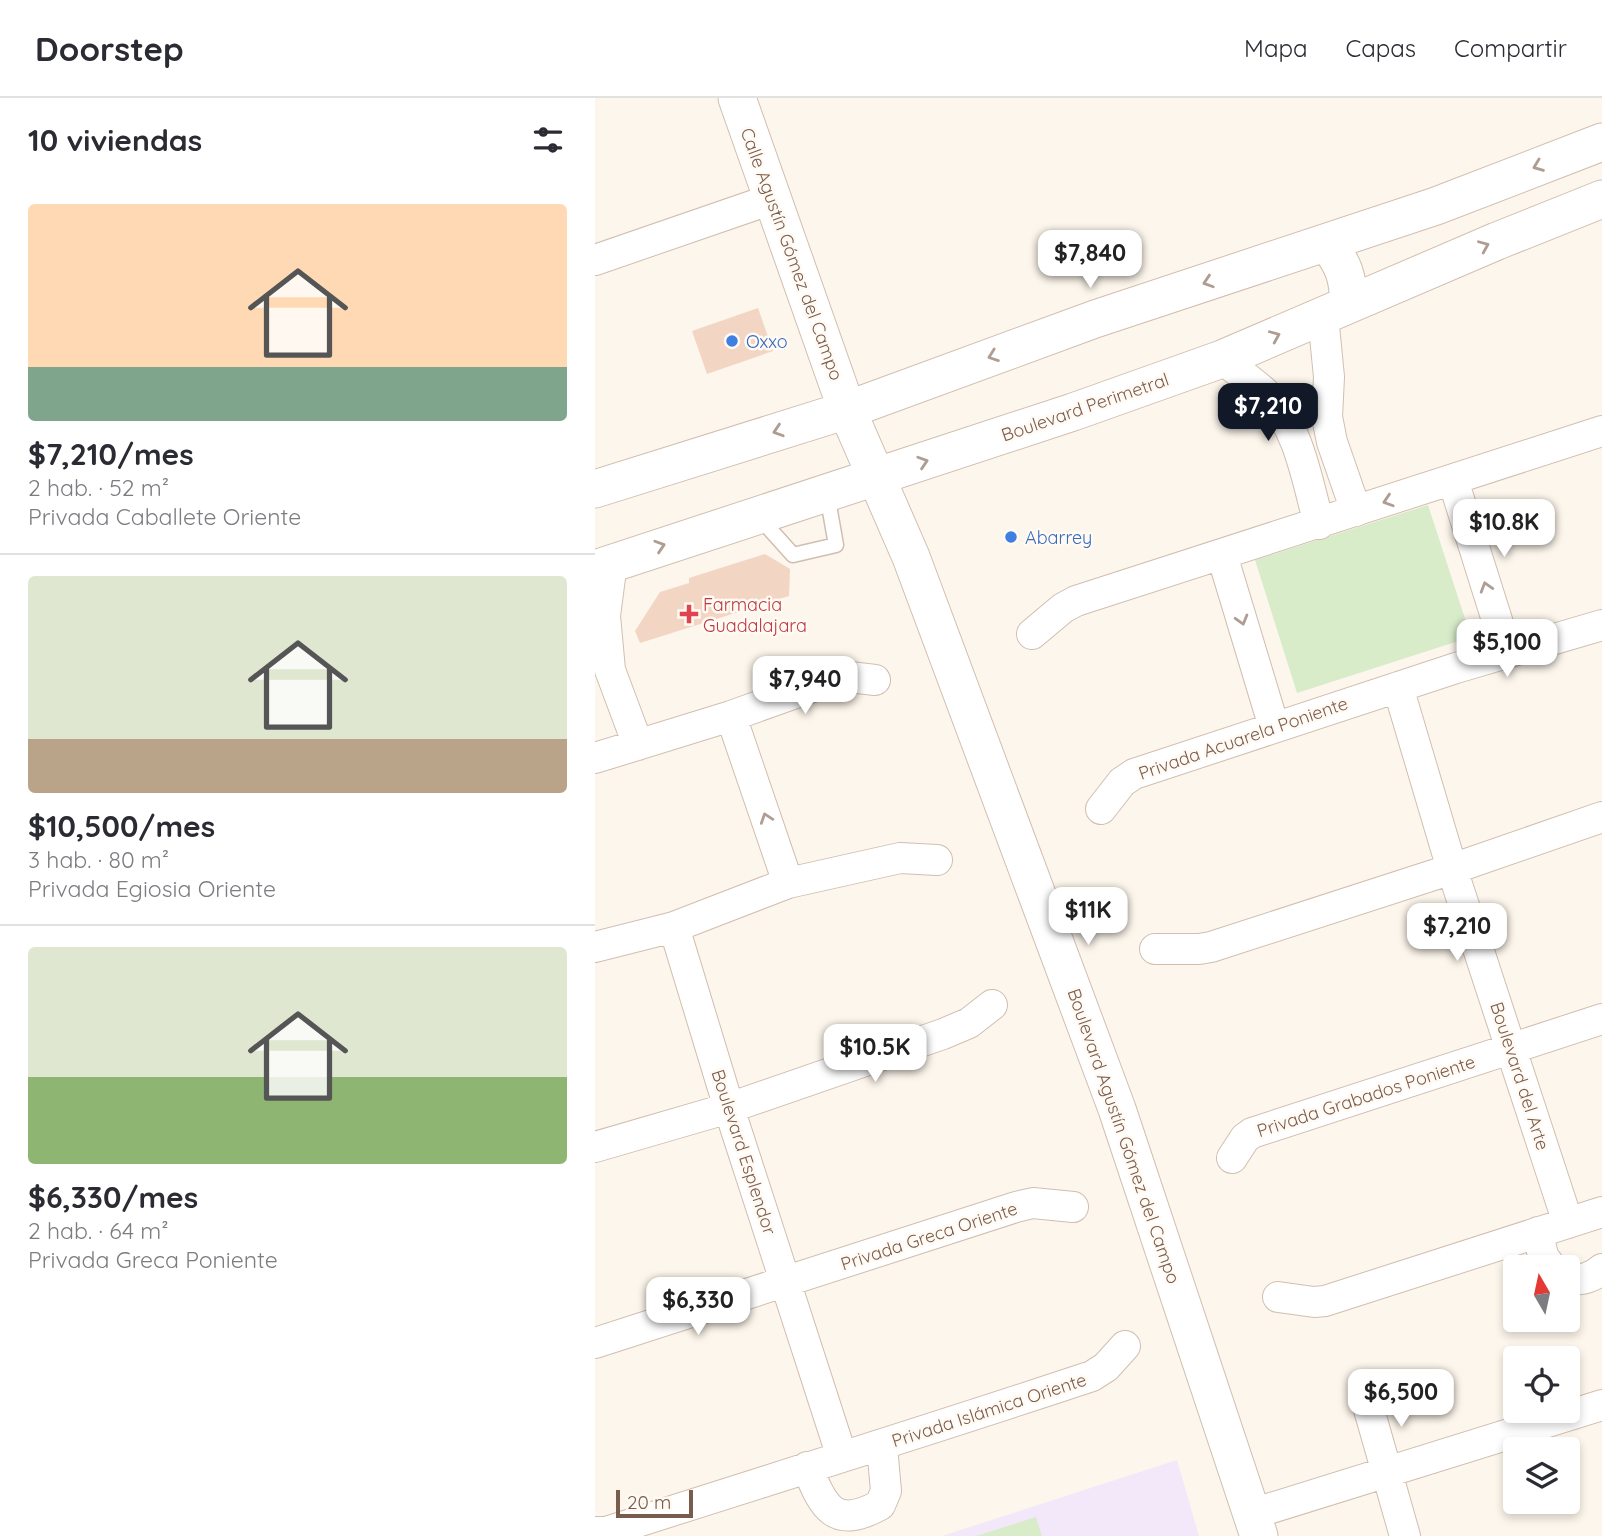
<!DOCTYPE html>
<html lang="es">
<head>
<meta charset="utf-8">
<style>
  body { margin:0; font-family:Quicksand,sans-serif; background:#f7f7f7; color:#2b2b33; height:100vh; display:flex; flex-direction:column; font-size:26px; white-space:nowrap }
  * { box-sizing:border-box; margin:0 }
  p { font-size:23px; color:#7c7c81 }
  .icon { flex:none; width:38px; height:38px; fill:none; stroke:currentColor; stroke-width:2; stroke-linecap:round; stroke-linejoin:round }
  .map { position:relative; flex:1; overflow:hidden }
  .panel { display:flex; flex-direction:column; background:#fff; width:595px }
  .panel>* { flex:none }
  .needle { width:46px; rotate:351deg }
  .buttons { position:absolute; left:908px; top:1157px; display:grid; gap:14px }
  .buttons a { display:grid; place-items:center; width:77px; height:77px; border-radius:7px; background:#fff; box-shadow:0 4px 10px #0003; font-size:35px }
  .scale { position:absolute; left:21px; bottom:18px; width:77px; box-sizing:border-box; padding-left:7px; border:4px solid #7a5c4d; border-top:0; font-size:19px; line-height:24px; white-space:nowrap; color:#7a5c4d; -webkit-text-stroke:5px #fffaf3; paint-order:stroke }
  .price { position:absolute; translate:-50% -60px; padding:0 16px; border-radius:14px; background:#fff; color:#222; font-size:23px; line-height:46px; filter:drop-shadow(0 2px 4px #0008) }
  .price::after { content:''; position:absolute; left:50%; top:42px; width:21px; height:16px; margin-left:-10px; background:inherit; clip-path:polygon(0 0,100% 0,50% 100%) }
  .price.active { background:#111827; color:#fff }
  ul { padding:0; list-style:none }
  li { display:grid; align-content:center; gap:14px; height:371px; padding:0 28px }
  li+li { border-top:2px solid #e1e1e2 }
  li span { display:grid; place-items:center; height:217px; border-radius:7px; color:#555 }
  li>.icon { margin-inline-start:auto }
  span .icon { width:126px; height:126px; fill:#fffc; stroke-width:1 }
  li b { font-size:30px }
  h2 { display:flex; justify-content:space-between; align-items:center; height:84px; padding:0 28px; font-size:30px }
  header { display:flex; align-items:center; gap:42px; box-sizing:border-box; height:98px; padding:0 35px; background:#fff; border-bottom:2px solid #e1e1e2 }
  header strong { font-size:33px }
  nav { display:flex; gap:38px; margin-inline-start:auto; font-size:24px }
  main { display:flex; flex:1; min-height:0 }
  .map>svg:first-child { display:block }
  .education { fill:#f3e8fa }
  .green { fill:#d8ecc9 }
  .building { fill:#f3d5c3 }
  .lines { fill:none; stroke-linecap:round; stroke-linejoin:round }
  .service-casing { stroke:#d1beb0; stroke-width:17 }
  .minor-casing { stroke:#d1beb0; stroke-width:32 }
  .tertiary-casing { stroke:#d1beb0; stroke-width:39 }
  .service { stroke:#fff; stroke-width:14 }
  .minor { stroke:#fff; stroke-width:30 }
  .tertiary { stroke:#fff; stroke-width:37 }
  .oneway { stroke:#af9d94 }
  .shop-dot { fill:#3f7fe0; stroke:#fffaf3; stroke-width:2.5 }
  .health-dot { fill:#e0444e; stroke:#fffaf3; stroke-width:2.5 }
  .labels { text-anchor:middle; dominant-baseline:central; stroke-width:5; stroke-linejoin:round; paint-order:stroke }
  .street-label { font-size:18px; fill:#7a5c4d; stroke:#fffaf3 }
  .shop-label { font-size:18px; fill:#366cbe; stroke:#fffaf3; text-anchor:start }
  .health-label { font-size:18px; fill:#be3a42; stroke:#fffaf3; text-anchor:start }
</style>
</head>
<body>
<header>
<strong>Doorstep</strong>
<nav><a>Mapa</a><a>Capas</a><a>Compartir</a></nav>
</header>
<main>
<section class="panel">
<h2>10 viviendas<svg class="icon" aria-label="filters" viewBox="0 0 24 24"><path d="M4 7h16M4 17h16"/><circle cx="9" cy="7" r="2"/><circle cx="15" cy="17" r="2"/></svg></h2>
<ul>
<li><span style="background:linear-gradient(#ffd9b3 75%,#7fa58c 0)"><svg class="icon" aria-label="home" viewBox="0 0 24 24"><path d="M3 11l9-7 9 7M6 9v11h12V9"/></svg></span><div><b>$7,210/mes</b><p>2 hab. · 52 m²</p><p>Privada Caballete Oriente</p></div></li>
<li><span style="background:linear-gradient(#dfe7d0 75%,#b9a48a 0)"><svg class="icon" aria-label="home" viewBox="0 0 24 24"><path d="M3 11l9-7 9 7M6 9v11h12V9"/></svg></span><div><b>$10,500/mes</b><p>3 hab. · 80 m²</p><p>Privada Egiosia Oriente</p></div></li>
<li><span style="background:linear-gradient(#dfe7d0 60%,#8fb573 0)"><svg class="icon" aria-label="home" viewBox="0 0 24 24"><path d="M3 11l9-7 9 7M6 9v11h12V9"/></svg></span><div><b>$6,330/mes</b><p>2 hab. · 64 m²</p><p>Privada Greca Poniente</p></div></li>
</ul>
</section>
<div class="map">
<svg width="1007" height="1438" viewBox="0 0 1007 1438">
  <rect width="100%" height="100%" fill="#fdf6ec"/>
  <path class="education" d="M582,1362l22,76h-257z"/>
  <path class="green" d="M833,407l43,132 -174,56 -42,-133z
    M441,1419l6,19h-66z"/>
  <path class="building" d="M163,210l15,43 -66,23 -15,-43z
    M170,456l25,15 -1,27 -149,47 -5,-12 25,-39 29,-9v-5z"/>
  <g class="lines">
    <g class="service-casing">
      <path id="service" d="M163,418l35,39 43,-10 -9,-51"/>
    </g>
    <g class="minor-casing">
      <path id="minor" d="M0,162l177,-61
        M728,218l6,61 -2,40 5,25 24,69
        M627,261c14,11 30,22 43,34 34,33 42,87 54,131
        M858,382l54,172
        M627,457l52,172
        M17,464l-7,54 5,54 28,75
        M437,536l31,-26 13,-7 526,-170
        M803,589l54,182 116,354
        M136,618l57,167
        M0,660l136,-42 101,-36 18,-3 25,3
        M506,711l21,-27 12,-8 322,-106 146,-43
        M79,829l55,181 113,349
        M0,849l79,-20 114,-44 112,-25 37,2
        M560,851h44l12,-2 241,-78 150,-52
        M0,1049l134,-39 214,-74 26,-11 23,-18
        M637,1060l13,-20 7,-5 350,-114
        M943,1134l5,24 8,11
        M973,1182c14,0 24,-2 34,-11
        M683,1199l36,5 11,-1 277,-89
        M0,1245l421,-136 17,-4 40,4
        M771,1301l39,137
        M212,1369c17,41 27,63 73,38l6,-14 -4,-45
        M657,1416l350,-109
        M0,1434h11c162,-52 324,-102 486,-156l14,-9 19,-21"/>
    </g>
    <g class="tertiary-casing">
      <path id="tertiary" d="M142,0l110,312 64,147 206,552 142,427
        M732,145c17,22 21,34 22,61
        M0,391l252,-79 248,-91 341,-113 166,-64
        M0,471l478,-157 149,-53 275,-118 105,-42"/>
    </g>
    <use href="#service" class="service"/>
    <use href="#minor" class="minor"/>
    <use href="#tertiary" class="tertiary"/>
  </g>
  <defs><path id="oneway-chevron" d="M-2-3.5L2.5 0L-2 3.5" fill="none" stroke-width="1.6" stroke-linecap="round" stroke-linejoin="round" transform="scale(1.75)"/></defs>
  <g class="oneway">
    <use href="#oneway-chevron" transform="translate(943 68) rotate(159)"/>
    <use href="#oneway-chevron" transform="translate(889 148) rotate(-23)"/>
    <use href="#oneway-chevron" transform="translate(613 184) rotate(162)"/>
    <use href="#oneway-chevron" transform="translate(680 238) rotate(-23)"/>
    <use href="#oneway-chevron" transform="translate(398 258) rotate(160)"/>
    <use href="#oneway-chevron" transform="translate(183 333) rotate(162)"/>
    <use href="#oneway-chevron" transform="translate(328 364) rotate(-18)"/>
    <use href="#oneway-chevron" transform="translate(793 403) rotate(162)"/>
    <use href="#oneway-chevron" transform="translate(65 448) rotate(-18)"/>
    <use href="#oneway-chevron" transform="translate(891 489) rotate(-107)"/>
    <use href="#oneway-chevron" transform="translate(647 522) rotate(74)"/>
    <use href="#oneway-chevron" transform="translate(171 720) rotate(-109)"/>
  </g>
  <g class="shop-dot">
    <circle cx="137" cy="243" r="7"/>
    <circle cx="416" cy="439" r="7"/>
  </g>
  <path class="health-dot" d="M90.5 505.5h7v7h7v7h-7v7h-7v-7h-7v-7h7z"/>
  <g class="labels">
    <g class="street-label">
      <text transform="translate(197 156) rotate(70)">Calle Agustín Gómez del Campo</text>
      <text transform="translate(490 309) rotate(-19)">Boulevard Perimetral</text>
      <text transform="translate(648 640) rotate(-19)">Privada Acuarela Poniente</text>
      <text transform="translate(925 978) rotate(72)">Boulevard del Arte</text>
      <text transform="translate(771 998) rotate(-18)">Privada Grabados Poniente</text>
      <text transform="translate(529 1038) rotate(71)">Boulevard Agustín Gómez del Campo</text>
      <text transform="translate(149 1054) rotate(72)">Boulevard Esplendor</text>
      <text transform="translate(334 1138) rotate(-18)">Privada Greca Oriente</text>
      <text transform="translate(394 1312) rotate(-18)">Privada Islámica Oriente</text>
    </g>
    <g class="shop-label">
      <text x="151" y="243">Oxxo</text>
      <text x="430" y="439">Abarrey</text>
    </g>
    <g class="health-label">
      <text x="108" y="506">Farmacia<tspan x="108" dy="21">Guadalajara</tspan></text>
    </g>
  </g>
</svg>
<div class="buttons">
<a><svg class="needle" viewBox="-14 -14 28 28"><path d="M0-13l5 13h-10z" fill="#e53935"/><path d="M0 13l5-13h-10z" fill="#7c7c81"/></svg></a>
<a><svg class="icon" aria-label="locate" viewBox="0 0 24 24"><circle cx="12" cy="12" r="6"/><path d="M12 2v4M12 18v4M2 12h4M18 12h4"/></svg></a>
<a><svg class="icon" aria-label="layers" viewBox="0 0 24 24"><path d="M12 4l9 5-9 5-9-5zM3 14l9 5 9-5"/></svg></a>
</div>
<div class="scale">20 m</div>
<b class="price" style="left:495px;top:192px">$7,840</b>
<b class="price active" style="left:673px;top:345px">$7,210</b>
<b class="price" style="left:909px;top:461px">$10.8K</b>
<b class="price" style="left:912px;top:581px">$5,100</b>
<b class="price" style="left:210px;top:618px">$7,940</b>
<b class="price" style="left:493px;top:849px">$11K</b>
<b class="price" style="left:862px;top:865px">$7,210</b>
<b class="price" style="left:280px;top:986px">$10.5K</b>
<b class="price" style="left:103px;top:1239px">$6,330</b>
<b class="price" style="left:806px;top:1331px">$6,500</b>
</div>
</main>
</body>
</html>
